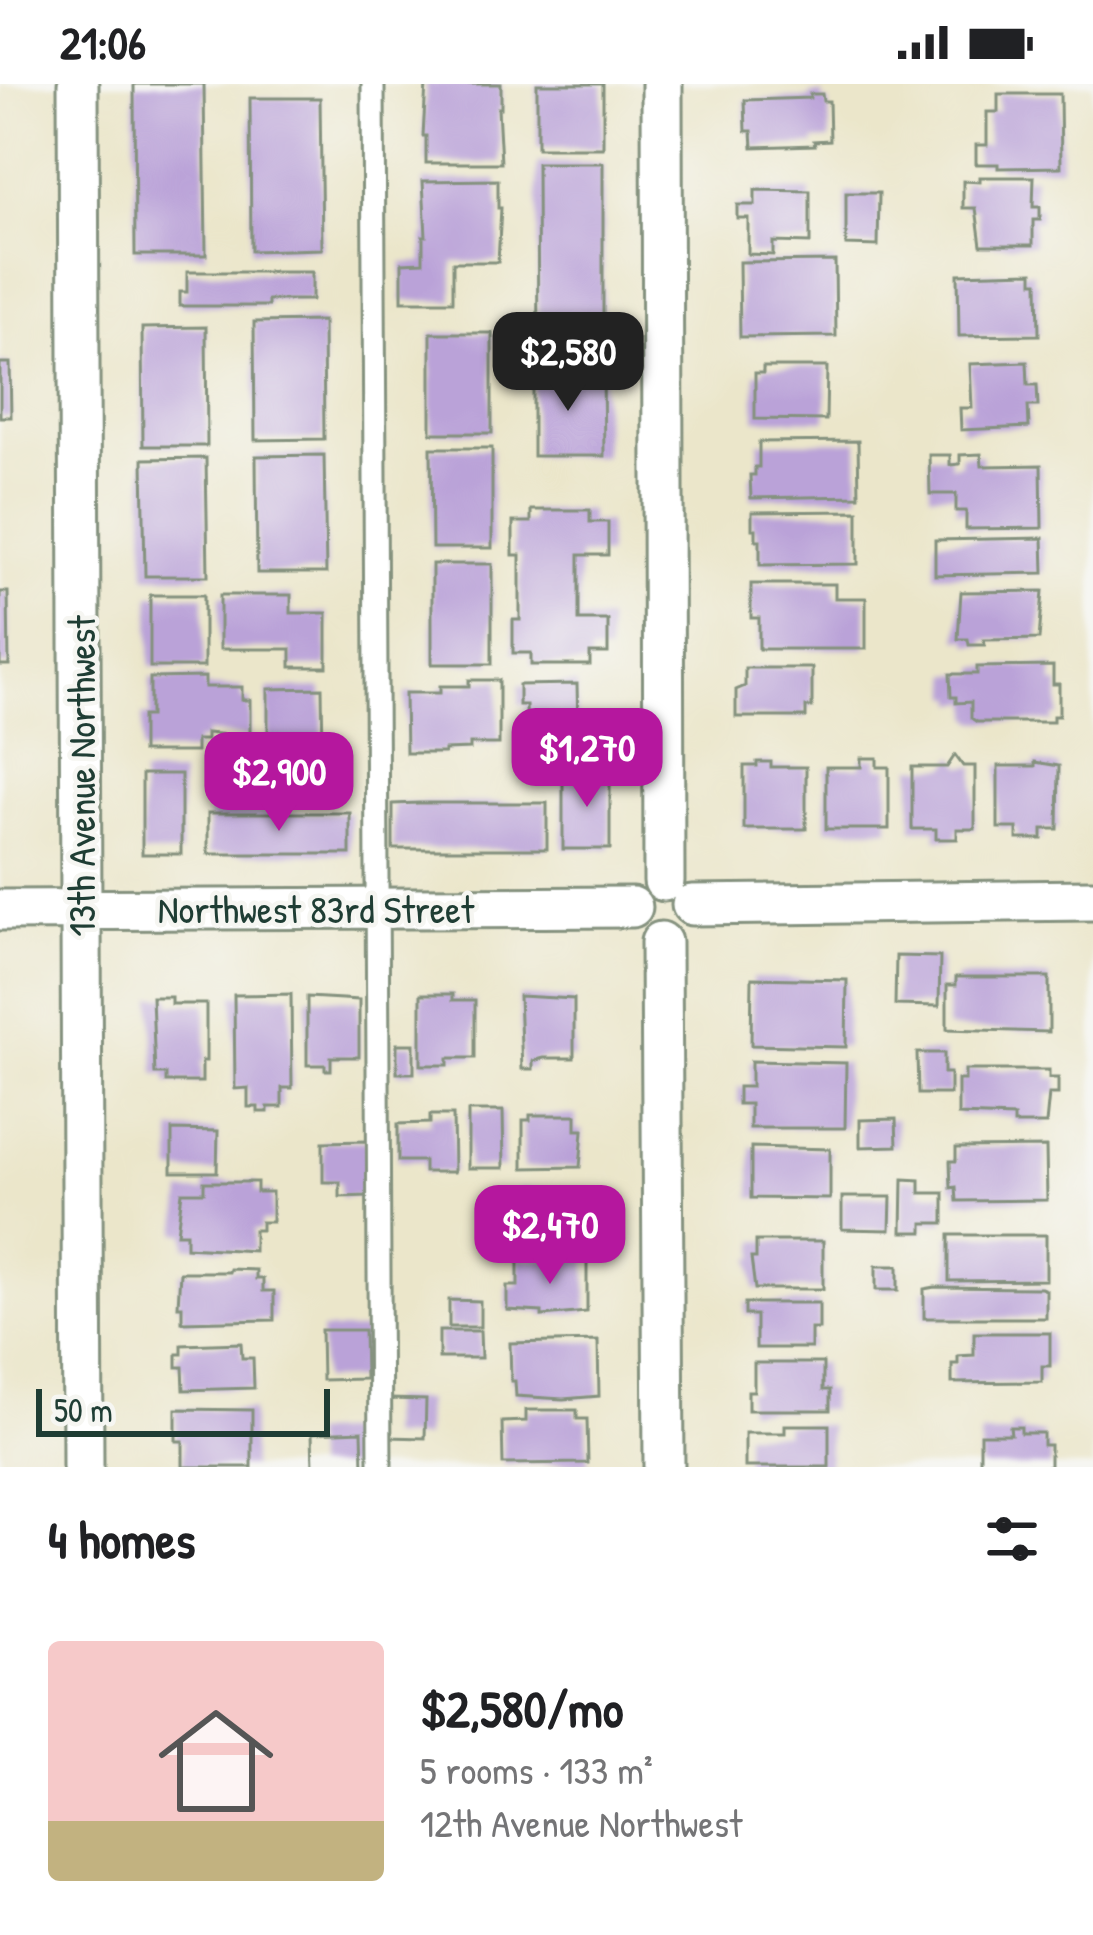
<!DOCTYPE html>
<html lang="en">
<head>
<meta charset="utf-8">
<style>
  body { margin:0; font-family:"Patrick Hand",sans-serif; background:#f6f6f6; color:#202124; height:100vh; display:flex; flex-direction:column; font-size:45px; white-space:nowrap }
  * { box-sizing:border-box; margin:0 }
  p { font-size:39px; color:#757577 }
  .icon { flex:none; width:66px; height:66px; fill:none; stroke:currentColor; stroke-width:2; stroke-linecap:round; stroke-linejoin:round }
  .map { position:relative; height:1383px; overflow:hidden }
  .drawer { display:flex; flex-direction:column; background:#fff; flex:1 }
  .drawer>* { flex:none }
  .scale { position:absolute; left:36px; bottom:30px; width:294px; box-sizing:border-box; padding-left:12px; border:6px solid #1f3d34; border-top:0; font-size:33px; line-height:42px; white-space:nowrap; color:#1f3d34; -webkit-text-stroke:9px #f6f6f2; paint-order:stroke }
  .price { position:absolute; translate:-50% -102px; padding:0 27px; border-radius:24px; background:#b5179e; color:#fff; font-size:39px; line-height:78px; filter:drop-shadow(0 3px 6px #0008) }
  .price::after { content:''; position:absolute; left:50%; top:72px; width:36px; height:27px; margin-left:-18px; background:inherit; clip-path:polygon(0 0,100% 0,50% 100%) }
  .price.selected { background:#222; color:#fff }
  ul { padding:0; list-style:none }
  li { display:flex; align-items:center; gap:36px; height:300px; padding:0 48px }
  li span { display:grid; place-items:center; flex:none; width:336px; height:240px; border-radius:12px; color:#555 }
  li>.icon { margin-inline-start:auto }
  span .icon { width:144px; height:144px; fill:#fffc; stroke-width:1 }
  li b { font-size:51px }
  h2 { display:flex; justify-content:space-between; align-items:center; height:144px; padding:0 48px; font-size:51px }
  .status { display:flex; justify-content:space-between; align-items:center; height:84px; padding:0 60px; background:#fff; direction:ltr }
  .status svg { height:33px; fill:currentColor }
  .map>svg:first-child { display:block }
  .building { fill:#baa2d8 }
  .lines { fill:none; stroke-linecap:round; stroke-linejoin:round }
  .lane-casing { stroke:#85927f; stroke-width:27 }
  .street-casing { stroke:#85927f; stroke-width:45 }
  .lane { stroke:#fff; stroke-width:21 }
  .street { stroke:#fff; stroke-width:39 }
  .labels { text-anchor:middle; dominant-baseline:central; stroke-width:9; stroke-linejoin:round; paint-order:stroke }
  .street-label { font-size:39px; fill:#1f3d34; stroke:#f6f6f2 }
</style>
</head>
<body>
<div class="status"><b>21:06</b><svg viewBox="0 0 49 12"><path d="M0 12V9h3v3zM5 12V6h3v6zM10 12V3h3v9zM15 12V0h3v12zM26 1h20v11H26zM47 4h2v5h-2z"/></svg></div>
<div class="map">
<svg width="1093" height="1383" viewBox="0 0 1093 1383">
  <rect width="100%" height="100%" fill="#f6f6f2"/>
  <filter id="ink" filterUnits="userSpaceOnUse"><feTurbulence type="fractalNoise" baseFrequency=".00833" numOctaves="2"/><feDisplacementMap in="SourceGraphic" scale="24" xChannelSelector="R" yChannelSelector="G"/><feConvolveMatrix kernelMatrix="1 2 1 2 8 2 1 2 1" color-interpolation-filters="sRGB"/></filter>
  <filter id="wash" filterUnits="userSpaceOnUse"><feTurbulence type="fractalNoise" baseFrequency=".004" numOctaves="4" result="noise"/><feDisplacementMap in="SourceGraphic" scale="48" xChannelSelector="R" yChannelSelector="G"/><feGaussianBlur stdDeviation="2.7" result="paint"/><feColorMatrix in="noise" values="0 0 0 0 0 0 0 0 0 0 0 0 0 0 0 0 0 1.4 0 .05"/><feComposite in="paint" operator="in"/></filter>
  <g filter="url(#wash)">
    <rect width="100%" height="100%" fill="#ebe6ca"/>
    <g id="blocks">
      <path class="building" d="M134,0h70l2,171h-71z
        M426,0h75v24h-3l3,55h-75v-27h-3z
        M537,0h66v64h-66z
        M810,10h12l1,7h6l1,39 -16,1 1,4 -62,2 -1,-16h-6l-1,-31 65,-2z
        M998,10h62l1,73 -63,1v-4h-22v-19h11v-33h11z
        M250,14h70l2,151 -71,2z
        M537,79h66v195h-65z
        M980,93h54l-1,30h7v13h-7v25h-52l-5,-37h-13v-27l17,1z
        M498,96v28h3l-3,54h-45v39h-51v-38l21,-1v-26h3l-3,-55z
        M755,106l55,1v52l-37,-1v13l-25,-1v-36h-11v-13h18z
        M846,109h33l-1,53 -32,-1z
        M835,177l1,75 -96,1 -1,-75z
        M187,188h125v28h-44v6h-88v-14h7z
        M1033,188v10h5l1,53 -80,1 -1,-62z
        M323,237l1,118 -69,1 -1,-118z
        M206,243l1,119h-64l-1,-118z
        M431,249h61v100h-61z
        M1027,278l1,23h9l1,21h-10l1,21 -68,3 -1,-22h12l-2,-44z
        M0,279h10l1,54h-11z
        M763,283h64l-1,53 -71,-1v-46h8z
        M533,288h70l1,84h-71z
        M858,357l1,55 -108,2 -1,-23h5v-8h4v-25z
        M431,364h61v100h-60z
        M981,370l1,12 59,-1 1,63 -76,1v-18h-10v-17h-26l-1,-39h21v10l10,-1v-9z
        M324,371l2,118h-69l-1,-117z
        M206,374l2,118h-63l-2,-117z
        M531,426h59v12h18v33h-29v65h29v33h-18v12h-59v-12h-18v-33h7v-65h-7v-33h18z
        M858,427v53l-98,1v-25h-4v-11h-4v-17z
        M1043,454l1,35 -109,2v-35z
        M432,480h60v100h-60z
        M751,500h84v14h31v51h-107v-31h-8z
        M1043,507l-4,48 -55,1 1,5h-16l-1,-6h-10l3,-47z
        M0,508h8l1,73h-9z
        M150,511h54v72h-54z
        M220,511h71v18h36v54h-36v-18h-71z
        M1053,582v18h6v32h-6v6h-76l-6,-4v-16l-15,1v-6h-5l-1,-23h27v-7z
        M745,584h67v39h-6v10h-70v-27l9,-4z
        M205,593v10h37v13h8v37l-44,-4v7h-10v12h-54v-36h8v-38z
        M469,596h30v64h-29v5l-26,1v3h-38l-1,-60h35v-7h29z
        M577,600l1,44h-6l1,23h-46l-1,-46h-7v-20z
        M322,604l1,64h-55v-63z
        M955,671l8,11h12v63h-18v10h-21v-10h-24v-62h35z
        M861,674h16v9h12v62h-63v-62h35z
        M757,678h14v5h35v62h-62v-63h13z
        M1035,678l24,4 -1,63h-16v10h-25v-11h-19v-62h37z
        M563,688h47v77h-47z
        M142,690h39v80h-39z
        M419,719h128v46h-154v-45z
        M208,729h142v41h-142z
        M896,872l44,1 -1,49 -44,-1z
        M956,893h93v55l-102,-3v-44h9z
        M752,894l95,2 -1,67 -95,-2z
        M291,910l1,94h-10v19h-14v5h-10v-5h-10v-19l-13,1 -1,-94z
        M421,910h32v6h22v58h-27v7h-27z
        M519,912l55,3v59h-30l-11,3v8h-11z
        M152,913h19v7h35v57h-4v21h-36v-8h-11z
        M307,913l52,3v57h-28v13h-6v-5h-18z
        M397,960h17v29h-17z
        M917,969h27v20h6v21h-32z
        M751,977l95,2 -1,65h-95v-24h-12v-17h13z
        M965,986h84v8h9v16h-9l-3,30h-32v-7l-56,-2v-35h7z
        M468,1027h35l1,57h-36z
        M430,1031h23l1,57h-30v-11h-26v-37l32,-1z
        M530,1031h46v15h7l-3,37 -57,1v-48h7z
        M896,1035l1,27 -37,1v-27z
        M172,1046l46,1 -1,41h-45z
        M367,1057l1,55 -28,1v-15h-17v-40z
        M751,1063l79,2v50l-79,-1z
        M1046,1063l1,53 -90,1 -1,-14 -5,1 -1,-27h6v-13z
        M903,1095l17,1v13h24v30h-21v9h-21z
        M204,1098h53v10h15v30h-11v8h-7v21l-68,-4v-14h-9l5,-41h22z
        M517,1105h71l6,42h-7v19l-68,1 -1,-17h-8v-33h7z
        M842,1113h49l-1,33 -48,-1z
        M949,1151h97v45l-97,1z
        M756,1157h67v48h-68l-4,-31h5z
        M518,1175h69v53l-45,4v-4l-35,-2v-24h11z
        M876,1182h22v24h-22z
        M230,1185l26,1v9h7v12h11v29l-92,2v-16h-4l2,-34h49z
        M935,1203l106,1 5,2v28h-122v-29z
        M449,1216l31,1v26h-31z
        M745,1219h74v26h-8v19h-55v-33h-11z
        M321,1246h43l1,49 -43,1z
        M439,1247h41l1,27h-42z
        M974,1249h76v33h-8v16l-90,1v-19h6v-8l16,-1z
        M598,1257l1,55 -36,3 -47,-3 -1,-15h-4l-1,-38z
        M241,1259l1,15h11l1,30 -70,2 -1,-23h-6v-13h5v-9z
        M754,1279h69v27h7v20h-82v-19h6z
        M389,1315l37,1 -1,38 -37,-1z
        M176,1325l76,1v57h-69v-26h-7z
        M526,1326h51v9h10l1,44 -85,1 -1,-42 24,-1z
        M785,1341h44v42h-84v-34h40z
        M1010,1343h11v6h22v12h7v22h-70v-33h31z
        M362,1347l1,36h-50l-1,-34z"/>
    </g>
  </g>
  <g filter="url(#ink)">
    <use href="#blocks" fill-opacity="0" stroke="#85927f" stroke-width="3"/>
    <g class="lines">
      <g class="lane-casing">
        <path id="lane" d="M373,0l7,1383"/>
      </g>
      <g class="street-casing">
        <path id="street" d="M78,0l5,1383
          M662,0l2,797
          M692,821l400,-5
          M0,826l632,-3
          M661,858l3,525"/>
      </g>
      <use href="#lane" class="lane"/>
      <use href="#street" class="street"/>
    </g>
  </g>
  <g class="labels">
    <g class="street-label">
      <text transform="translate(80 692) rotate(-90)">13th Avenue Northwest</text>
      <text x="316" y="824">Northwest 83rd Street</text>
    </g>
  </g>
</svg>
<div class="scale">50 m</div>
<b class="price selected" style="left:568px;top:330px">$2,580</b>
<b class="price" style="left:587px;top:726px">$1,270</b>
<b class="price" style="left:279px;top:750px">$2,900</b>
<b class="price" style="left:550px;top:1203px">$2,470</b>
</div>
<section class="drawer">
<h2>4 homes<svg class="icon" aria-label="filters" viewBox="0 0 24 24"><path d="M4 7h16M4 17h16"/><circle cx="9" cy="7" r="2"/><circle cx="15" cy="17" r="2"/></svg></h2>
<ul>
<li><span style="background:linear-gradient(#f6c9c9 75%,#c2b280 0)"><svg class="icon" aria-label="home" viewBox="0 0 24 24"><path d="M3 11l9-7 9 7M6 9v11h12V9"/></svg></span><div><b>$2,580/mo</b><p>5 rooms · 133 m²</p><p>12th Avenue Northwest</p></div></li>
</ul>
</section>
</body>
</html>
